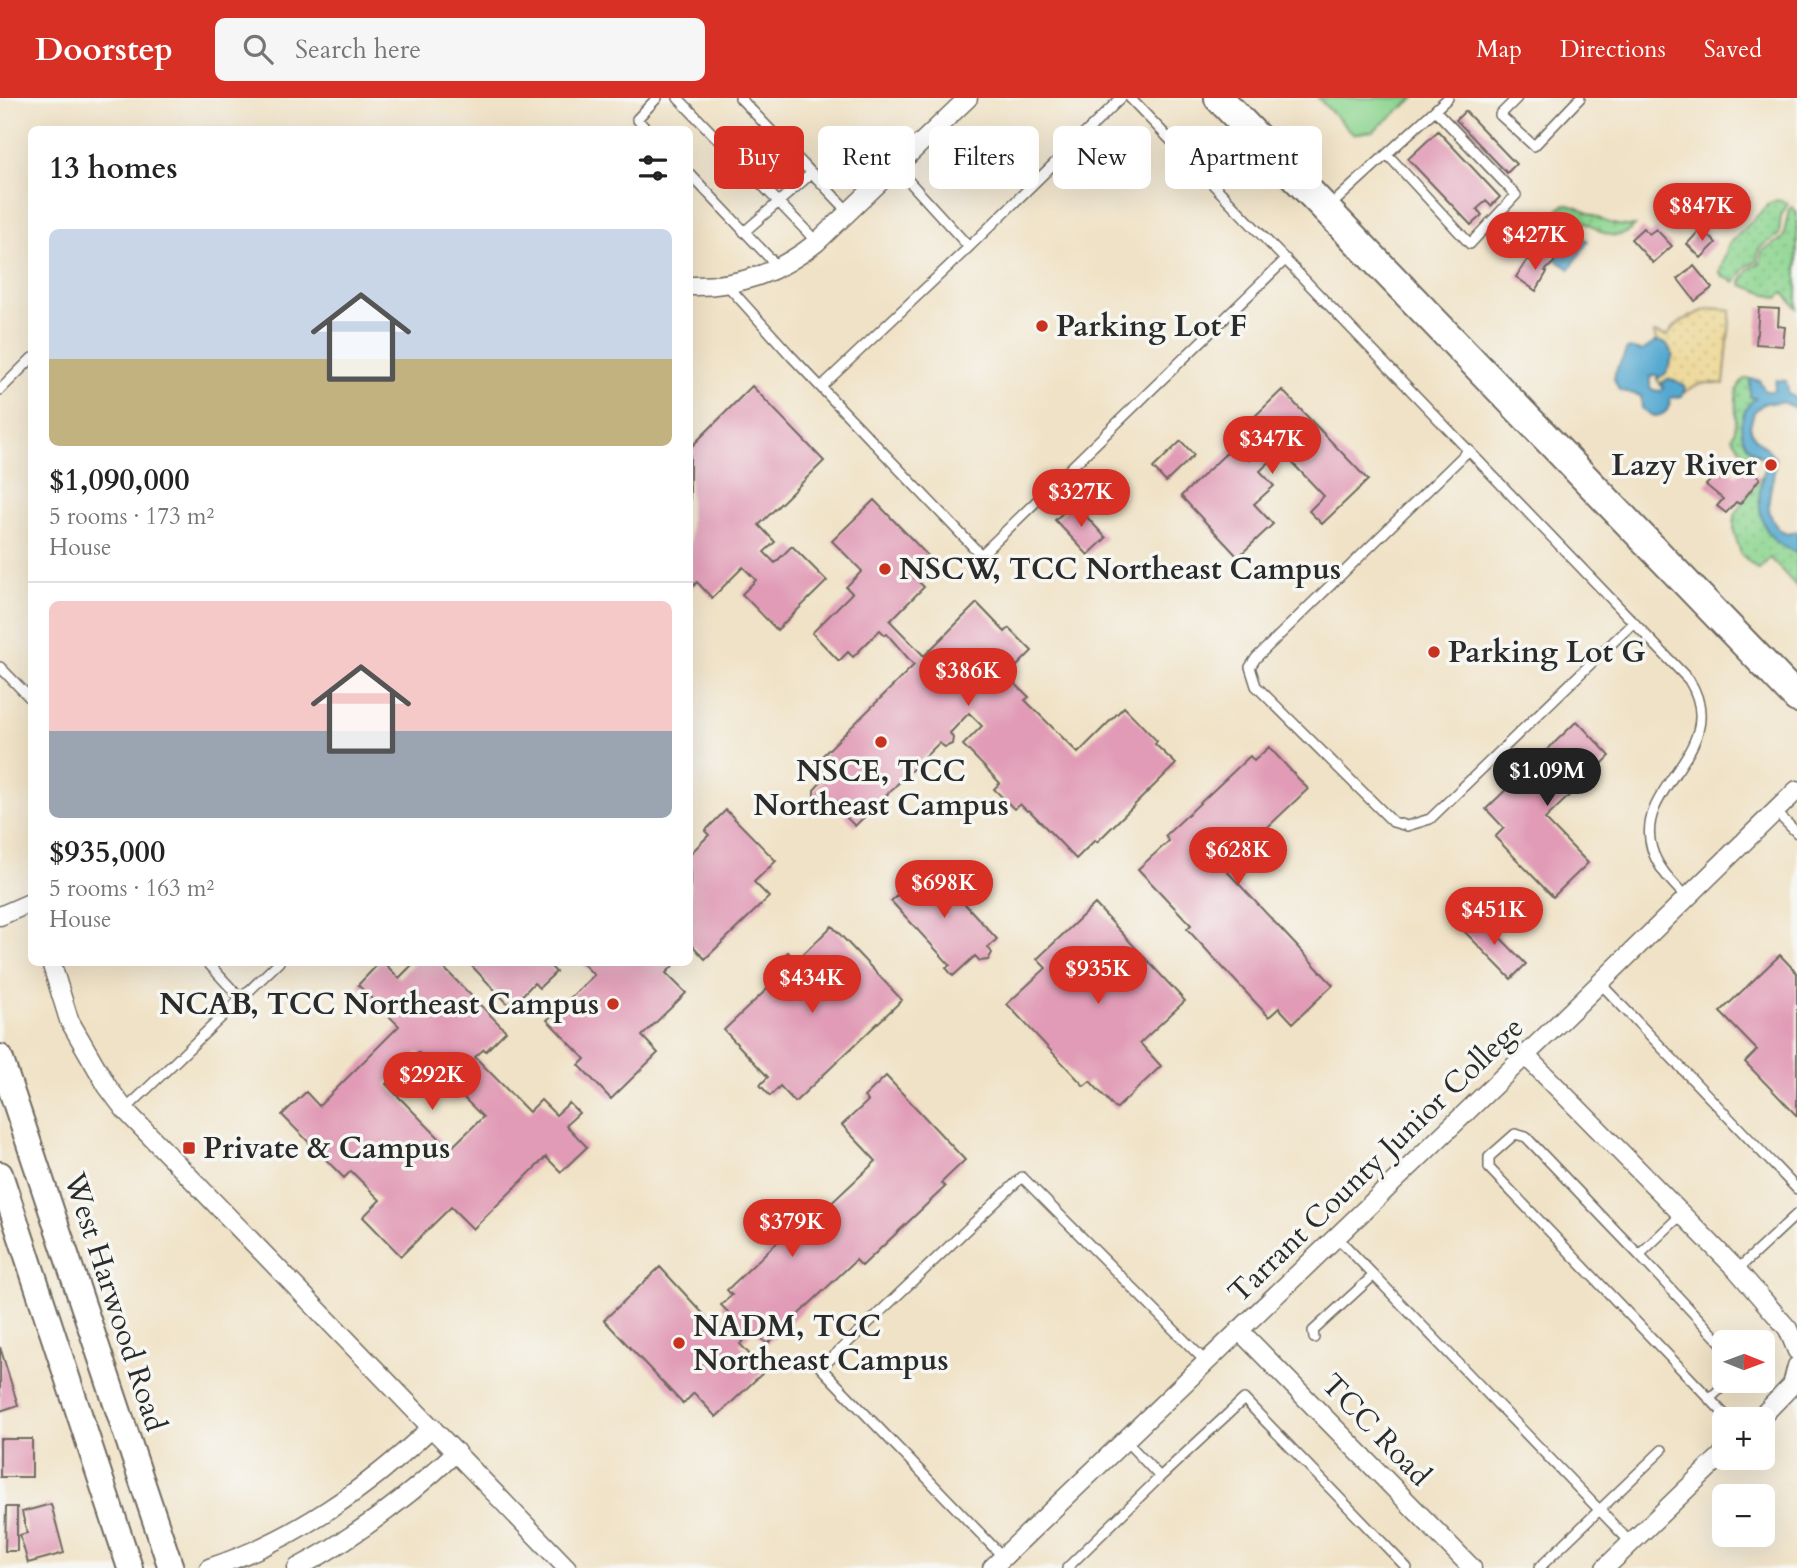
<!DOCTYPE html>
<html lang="en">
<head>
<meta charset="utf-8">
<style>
  body { margin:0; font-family:Cardo,serif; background:#f6f6f6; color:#222; height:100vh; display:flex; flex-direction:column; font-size:26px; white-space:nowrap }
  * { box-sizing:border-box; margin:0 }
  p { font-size:23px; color:#767676 }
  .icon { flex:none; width:38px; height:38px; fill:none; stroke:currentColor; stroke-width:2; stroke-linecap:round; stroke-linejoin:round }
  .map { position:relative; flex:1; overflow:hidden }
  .panel { position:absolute; left:28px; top:28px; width:665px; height:840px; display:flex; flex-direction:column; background:#fff; border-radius:10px; box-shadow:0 7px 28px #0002 }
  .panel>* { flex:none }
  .guide { position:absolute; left:714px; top:28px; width:665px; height:63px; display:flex; gap:14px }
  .needle { width:46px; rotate:91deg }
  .tools { position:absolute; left:1712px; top:1232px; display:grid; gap:14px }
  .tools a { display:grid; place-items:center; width:63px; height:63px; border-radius:10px; background:#fff; box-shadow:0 7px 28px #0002; font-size:35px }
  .price { position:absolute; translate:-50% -60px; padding:0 16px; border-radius:24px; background:#d93025; color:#fff; font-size:23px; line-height:46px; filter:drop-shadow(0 2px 4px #0008) }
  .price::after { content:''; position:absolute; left:50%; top:42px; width:21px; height:16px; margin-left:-10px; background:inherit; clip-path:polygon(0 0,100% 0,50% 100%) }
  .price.active { background:#222; color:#fff }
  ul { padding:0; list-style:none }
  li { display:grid; align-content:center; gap:14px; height:371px; padding:0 21px }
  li+li { border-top:2px solid #e0e0e0 }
  li span { display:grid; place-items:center; height:217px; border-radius:10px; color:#555 }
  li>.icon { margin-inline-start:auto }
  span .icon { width:126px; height:126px; fill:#fffc; stroke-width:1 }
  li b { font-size:30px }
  h2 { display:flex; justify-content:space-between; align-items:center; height:84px; padding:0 21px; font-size:30px }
  .pill { padding:0 24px; border-radius:10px; background:#fff; box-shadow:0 7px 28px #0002; font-size:24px; line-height:63px }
  .pill.active { background:#d93025; color:#fff }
  header { display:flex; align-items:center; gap:42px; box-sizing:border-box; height:98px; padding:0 35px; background:#d93025; color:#fff }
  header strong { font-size:33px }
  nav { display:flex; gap:38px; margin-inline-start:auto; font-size:24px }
  .search { width:490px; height:63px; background:#f6f6f6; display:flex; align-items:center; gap:18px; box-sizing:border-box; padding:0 24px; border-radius:10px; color:#767676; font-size:26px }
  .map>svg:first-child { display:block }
  .grass { fill:url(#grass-dots); stroke:#5c805e; stroke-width:2 }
  .sand { fill:url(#sand-dots); stroke:#8c8264; stroke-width:2 }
  .green { fill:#8dd590; stroke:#5c805e; stroke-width:2 }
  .water { fill:#54a9d0; stroke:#406a7e; stroke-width:2 }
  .building { fill:#e19bb6; fill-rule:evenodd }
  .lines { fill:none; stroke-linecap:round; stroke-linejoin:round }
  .service-casing { stroke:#706b61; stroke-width:12 }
  .minor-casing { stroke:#706b61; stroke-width:21 }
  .secondary-casing { stroke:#706b61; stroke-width:28 }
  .primary-casing { stroke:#706b61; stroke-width:32 }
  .service { stroke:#fff; stroke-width:9 }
  .minor { stroke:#fff; stroke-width:18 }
  .secondary { stroke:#fff; stroke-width:24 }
  .primary { stroke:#fff; stroke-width:28 }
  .poi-dot { fill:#c8321e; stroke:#f6f6f2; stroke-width:2.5 }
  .labels { text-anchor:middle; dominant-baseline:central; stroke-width:7; stroke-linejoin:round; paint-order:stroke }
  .poi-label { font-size:30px; font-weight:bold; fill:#2b2b2b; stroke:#f6f6f2; text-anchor:start }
  .street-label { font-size:30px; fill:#2b2b2b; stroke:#f6f6f2 }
</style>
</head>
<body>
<header>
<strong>Doorstep</strong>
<div class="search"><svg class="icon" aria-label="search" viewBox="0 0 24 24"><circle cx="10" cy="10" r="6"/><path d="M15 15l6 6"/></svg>Search here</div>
<nav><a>Map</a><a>Directions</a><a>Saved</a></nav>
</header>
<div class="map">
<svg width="1797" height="1470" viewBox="0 0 1797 1470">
  <defs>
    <pattern id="grass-dots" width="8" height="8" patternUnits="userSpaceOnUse" patternTransform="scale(1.75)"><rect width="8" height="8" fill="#8dd590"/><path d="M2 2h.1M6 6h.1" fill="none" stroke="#7ab77c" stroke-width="1.8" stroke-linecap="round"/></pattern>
    <pattern id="sand-dots" width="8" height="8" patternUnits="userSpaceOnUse" patternTransform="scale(1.75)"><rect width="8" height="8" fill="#eeda9e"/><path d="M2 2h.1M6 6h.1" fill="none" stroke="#cb8" stroke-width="1.8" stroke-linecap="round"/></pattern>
  </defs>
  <rect width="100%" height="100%" fill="#f6f6f2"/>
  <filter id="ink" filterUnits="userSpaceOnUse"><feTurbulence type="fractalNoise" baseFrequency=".0143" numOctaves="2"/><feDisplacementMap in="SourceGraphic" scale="14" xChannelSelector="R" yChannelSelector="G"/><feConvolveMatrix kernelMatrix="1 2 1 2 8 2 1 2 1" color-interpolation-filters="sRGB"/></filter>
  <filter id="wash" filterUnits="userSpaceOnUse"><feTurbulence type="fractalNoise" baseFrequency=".00686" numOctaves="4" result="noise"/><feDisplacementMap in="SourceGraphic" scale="28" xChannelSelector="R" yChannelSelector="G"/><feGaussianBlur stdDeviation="1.57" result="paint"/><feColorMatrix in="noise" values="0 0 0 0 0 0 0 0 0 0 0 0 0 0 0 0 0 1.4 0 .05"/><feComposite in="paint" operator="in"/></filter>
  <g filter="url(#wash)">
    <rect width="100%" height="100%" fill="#f0e2c6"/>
    <path class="grass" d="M1777,102l11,3 -7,13 -2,19 -20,13 -2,13 -10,5 -12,16 -13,-6 -2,-4 8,-27 43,-43z
      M1564,106c28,4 36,24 71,22 -28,29 -50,-18 -69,-5l-10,-8z
      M1792,109l5,5v96l-13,-15 -6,5 -36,-13 -1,-3 9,-14 10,-5 2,-12 21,-13 6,-29z
      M1744,281h6v18l6,1c-17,17 -21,41 2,56l-2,3 -11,-2 -13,-18c10,-18 -4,-43 12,-58z
      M1762,377c-7,31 1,67 35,77v35l-27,-29 -12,12 -17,-16 -7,-22v-10l2,-10z"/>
    <path class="sand" d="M1710,210l21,2 -7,74c-24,-2 -21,-3 -40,9l1,-5 -17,-9 -8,5 -3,-5 9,-6c3,-15 -9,-25 -12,-40l13,3c11,-17 25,-20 43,-28z"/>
    <path class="green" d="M1318,0h97l-42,33 -20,3z"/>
    <path class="water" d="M1571,131l17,12 -18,28 -14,-9 13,-21 -2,-3z
      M1657,243l10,3 6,11 -7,18 -9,6v-4l-7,2v10l3,3 8,1 2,-4 -3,-3 8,-5 13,4 4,5 -3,8 -12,2c0,11 -5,18 -17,18l-11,-7 -1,-13 -22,-6 -5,-11c1,-13 9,-17 12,-29l3,-2 13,3z
      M1750,281l9,1 6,11h9l2,-11 10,1 3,13 8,5v10l-15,-7 -18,1 -10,9 -4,14c3,17 18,19 25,32 2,24 -17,47 3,70 6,7 11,7 19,3v21c-42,-11 -43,-56 -30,-89 -4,-7 -11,-9 -17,-15 -14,-15 -10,-37 5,-50l-5,-1z"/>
    <g id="blocks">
      <path class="building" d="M1465,13l51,53 -9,9 -51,-53z
        M1438,33l62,66 -9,9 -5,-5 -9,8 5,6 -11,10 -63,-66z
        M1643,130l6,6 7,-5 16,17 -19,17 -22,-24z
        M1702,130l14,15 -15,15 -14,-14z
        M1549,156l5,2v6l-9,9 2,1 -11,19 -20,-14 12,-18 9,6 7,-10z
        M1694,168l18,22 -17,13 -17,-22z
        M1759,210l20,1 -1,17 7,1 -2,19 -27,-2z
        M752,288l72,75 -65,64 16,17 -11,10 11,11 17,-17 35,35 -50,49 -35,-36 14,-14 -13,-13 -31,31 -15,-16 -7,8v-142z
        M1282,292l86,90 -46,44 -13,-13 15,-15 -43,-45 -21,20 14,15 -20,18 19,20 -35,33 -57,-61 54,-51 14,14 21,-20 -19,-19z
        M1181,343l13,14 -28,27 -13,-14z
        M1724,368l12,10 11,-10 13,12 -20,26 -4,-2 -10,11 -9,-7 6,-7 -17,-14z
        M874,402l58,60 -18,17 10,10 -34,34 34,35 53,-53 28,29 4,-4 23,23 -25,25 22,21 -4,3 53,53 46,-46 33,34 -2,3 21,20 -79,78 -2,-2 -19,19 -47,-49 -2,1 -7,-7 -6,5 -20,-20 6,-6 -37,-38 19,-19 -13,-13 -19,20 3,5 -1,6 -7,3 -6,-4 -84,83 -29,-29 -7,3 -5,-4v-6l9,-10 -12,-13 103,-102 -27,-31 -2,1 -5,-5 -27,27 -5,-5 -9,9 -27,-28 40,-40 -6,-6 16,-16 -30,-30z
        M1074,405l32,35 -18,17 -33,-35z
        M1577,623l33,35 -65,63 43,44 -35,34 -58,-60 9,-9 -18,-19z
        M1269,649l39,42 -84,79 109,117 -40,38 -14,-15 -10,9 -82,-88 4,-4 -53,-56 31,-28 -4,-5 85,-80 4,5z
        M726,712l50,51 -22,21 15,15 -64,62 -12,-13 -3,4v-96l19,-19 -4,-4z
        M931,769l66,72 -9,8 4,6 -4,7 -8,1 -5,-5 -22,20 -7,-8 4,-3 -59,-64 11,-10 -3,-7 2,-4 6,-2 7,5z
        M1095,806l90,97 -45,42 21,23 -45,43 -26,-28 -6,5 -77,-82 39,-36 -9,-9z
        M1478,817l48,49 -15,15 -49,-50z
        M832,828l70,74 -107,102 -15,-16 -10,10 -10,-11 8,-8 -44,-47 62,-59 -9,-9 11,-10 8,9z
        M1780,857l17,18v143l-52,-54 12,-12 -37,-38z
        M380,864h3l16,16 16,-16h23l68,69 -20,20 -2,-2 -9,8 54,55 12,-12 15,15 13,-12 10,10 -13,12 21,22 -26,25 -15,-15 -73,72 -22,-22 -50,49 -38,-39 17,-17 -29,-29 -7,7 -62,-63 24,-23 13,14 80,-80 -41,-41zM418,954l65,65 -33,32 -64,-65z
        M468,864h78l10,10 -17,16 -5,-5 -23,24z
        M581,864h96l-11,11 20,20 -44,43 16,17 -47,46 -32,-34 6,-6 -38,-39 47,-45z
        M886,978l79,84 -24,23 4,4 -83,79 -6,-6 -89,84 -13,-13 -14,13 25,27 -49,46 -22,-24 -11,11 -79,-84 56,-53 60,65 14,-14 -13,-13 11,-10 -5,-5 88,-84 7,6 54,-51 -34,-36 26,-24 -4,-4z
        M0,1249l18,58 -18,6z
        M0,1341h32v38h-32z
        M51,1406l13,49 -36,10 -8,-28 7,-2 -5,-21z
        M6,1409h11v44h-12z"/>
    </g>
  </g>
  <g filter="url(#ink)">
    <use href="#blocks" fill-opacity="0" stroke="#706b61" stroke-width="2"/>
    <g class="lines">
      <g class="service-casing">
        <path id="service" d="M678,0l139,144
          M740,0l109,114
          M1130,0l559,582c44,70 -57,106 -37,169 6,20 21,34 35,49
          M1517,0l-17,17 34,31 46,-48
          M647,32l-10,-11 20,-21
          M1387,56l83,90 46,-49 -81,-85
          M896,69l73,80
          M690,76l89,94
          M1330,108l118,-108
          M744,134l68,-59
          M727,187l65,72 189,198 305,-296
          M822,288l147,-139 152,-149
          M0,292l32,-32
          M1469,352l-213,208 -6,9 6,19 137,136 14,4 23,-7 204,-197
          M0,569l32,33
          M1775,713l22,22
          M207,864l34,37
          M1600,885l197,206
          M125,1012l154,-148
          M1682,1116l-43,41 -113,-118 -11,-3 -26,23v11l240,251
          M1337,1139l294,306
          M1639,1157l85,91
          M1737,1172l60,-56
          M1314,1240l-1,-7 61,-56
          M1709,1301l20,-18
          M1125,1342l35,37
          M1003,1459l-182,-189 201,-191 184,185
          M1067,1470l93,-91 84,-78 163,169
          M1539,1470l123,-118"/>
      </g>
      <g class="minor-casing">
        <path id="minor" d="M690,188c49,1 89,-13 127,-44l151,-144
          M0,818l32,-14
          M51,864l18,58 38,66 18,24 442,458
          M1525,957l212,215 51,59 9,22
          M1239,1232l233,238
          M1759,1321l33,-34 5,-19
          M209,1470c86,-28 158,-80 223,-141
          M297,1470c59,-31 110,-70 159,-116
          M992,1470l567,-545 238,-233
          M1605,1470l119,-115"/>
      </g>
      <g class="secondary-casing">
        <path id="secondary" d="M0,959l171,511
          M0,1076l130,394"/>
      </g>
      <g class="primary-casing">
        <path id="primary" d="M1219,0l578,600"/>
      </g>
      <use href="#service" class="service"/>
      <use href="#minor" class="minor"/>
      <use href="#secondary" class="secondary"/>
      <use href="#primary" class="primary"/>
    </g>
  </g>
  <g class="poi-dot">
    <circle cx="1042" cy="228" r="7"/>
    <circle cx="1771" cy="367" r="7"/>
    <circle cx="885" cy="471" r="7"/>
    <circle cx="1434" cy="554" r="7"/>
    <circle cx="881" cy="644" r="7"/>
    <circle cx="613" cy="906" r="7"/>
    <rect x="182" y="1043" width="14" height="14" rx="3.5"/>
    <circle cx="679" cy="1245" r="7"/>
  </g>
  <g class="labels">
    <g class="poi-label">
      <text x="1056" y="228">Parking Lot F</text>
      <text x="1757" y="367" text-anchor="end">Lazy River</text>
      <text x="899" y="471">NSCW, TCC Northeast Campus</text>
      <text x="1448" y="554">Parking Lot G</text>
      <text x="881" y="673" text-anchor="middle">NSCE, TCC<tspan x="881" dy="34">Northeast Campus</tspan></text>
      <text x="599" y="906" text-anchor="end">NCAB, TCC Northeast Campus</text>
      <text x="203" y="1050">Private &amp; Campus</text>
      <text x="693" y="1228">NADM, TCC<tspan x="693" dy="34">Northeast Campus</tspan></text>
    </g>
    <g class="street-label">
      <text transform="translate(1376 1062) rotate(-44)">Tarrant County Junior College</text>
      <text transform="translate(115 1204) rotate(72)">West Harwood Road</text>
      <text transform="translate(1376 1332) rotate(46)">TCC Road</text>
    </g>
  </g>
</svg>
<div class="tools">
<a><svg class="needle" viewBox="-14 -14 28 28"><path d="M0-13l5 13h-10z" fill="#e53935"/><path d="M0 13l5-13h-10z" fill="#767676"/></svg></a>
<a>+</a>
<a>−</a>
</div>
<b class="price" style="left:1702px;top:145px">$847K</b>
<b class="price" style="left:1535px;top:174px">$427K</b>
<b class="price" style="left:1272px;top:378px">$347K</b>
<b class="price" style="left:1081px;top:431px">$327K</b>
<b class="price" style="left:968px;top:610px">$386K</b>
<b class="price active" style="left:1547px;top:710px">$1.09M</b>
<b class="price" style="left:1238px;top:789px">$628K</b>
<b class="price" style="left:944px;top:822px">$698K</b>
<b class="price" style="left:1494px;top:849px">$451K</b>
<b class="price" style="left:1098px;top:908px">$935K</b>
<b class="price" style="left:812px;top:917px">$434K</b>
<b class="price" style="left:432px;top:1014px">$292K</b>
<b class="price" style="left:792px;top:1161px">$379K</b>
<div class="guide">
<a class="pill active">Buy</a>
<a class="pill">Rent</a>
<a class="pill">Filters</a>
<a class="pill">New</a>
<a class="pill">Apartment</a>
</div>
<section class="panel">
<h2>13 homes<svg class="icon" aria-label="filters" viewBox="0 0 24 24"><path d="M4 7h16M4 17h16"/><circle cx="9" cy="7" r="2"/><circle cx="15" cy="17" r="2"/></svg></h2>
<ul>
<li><span style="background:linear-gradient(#c9d6e8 60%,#c2b280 0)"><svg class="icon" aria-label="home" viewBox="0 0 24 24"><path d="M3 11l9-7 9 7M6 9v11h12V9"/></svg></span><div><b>$1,090,000</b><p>5 rooms · 173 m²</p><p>House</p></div></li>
<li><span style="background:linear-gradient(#f6c9c9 60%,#9aa5b1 0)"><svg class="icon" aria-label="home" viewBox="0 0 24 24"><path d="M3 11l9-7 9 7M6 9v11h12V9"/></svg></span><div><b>$935,000</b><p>5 rooms · 163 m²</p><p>House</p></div></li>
</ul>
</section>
</div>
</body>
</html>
